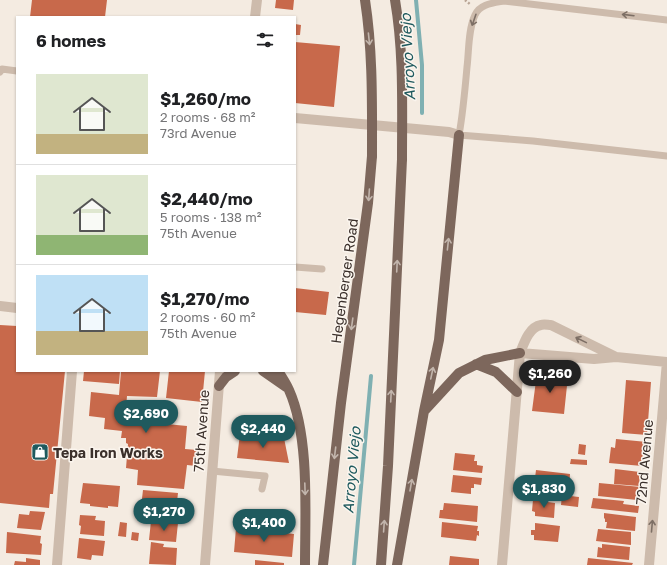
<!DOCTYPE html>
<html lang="en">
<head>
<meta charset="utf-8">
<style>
  body { margin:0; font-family:"Golos Text",sans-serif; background:#f6f6f6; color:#202124; height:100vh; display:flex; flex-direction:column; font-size:15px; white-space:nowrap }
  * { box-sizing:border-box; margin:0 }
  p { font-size:13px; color:#757577 }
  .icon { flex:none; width:22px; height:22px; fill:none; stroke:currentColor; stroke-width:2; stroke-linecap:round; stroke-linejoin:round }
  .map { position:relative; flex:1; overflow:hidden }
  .panel { position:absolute; left:16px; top:16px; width:280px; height:356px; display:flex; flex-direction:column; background:#fff; border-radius:0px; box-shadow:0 1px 3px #0004 }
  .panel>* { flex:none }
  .price { position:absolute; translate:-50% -34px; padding:0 9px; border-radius:14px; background:#1f5a5e; color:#fff; font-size:13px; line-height:26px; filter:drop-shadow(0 1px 2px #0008) }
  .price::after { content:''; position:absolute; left:50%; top:24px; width:12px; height:9px; margin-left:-6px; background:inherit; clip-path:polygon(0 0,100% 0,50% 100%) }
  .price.current { background:#222; color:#fff }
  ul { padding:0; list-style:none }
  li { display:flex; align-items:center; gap:12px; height:100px; padding:0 20px }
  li+li { border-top:1px solid #e0e0e0 }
  li span { display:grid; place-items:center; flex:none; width:112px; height:80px; border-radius:0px; color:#555 }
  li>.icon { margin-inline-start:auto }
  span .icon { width:48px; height:48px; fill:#fffc; stroke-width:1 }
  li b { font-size:17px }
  h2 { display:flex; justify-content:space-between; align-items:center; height:48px; padding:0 20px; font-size:17px }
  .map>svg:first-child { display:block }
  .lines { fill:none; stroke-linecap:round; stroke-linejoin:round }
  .stream { stroke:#7fb0b2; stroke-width:4 }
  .building { fill:#c8694b }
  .path { stroke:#b9a596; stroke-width:2.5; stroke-dasharray:2 2; stroke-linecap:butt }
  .service { stroke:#cdbbac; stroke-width:7 }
  .minor { stroke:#cdbbac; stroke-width:10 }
  .primary { stroke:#7d675c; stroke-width:10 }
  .primary-bridge { stroke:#7d675c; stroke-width:10 }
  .oneway { stroke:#7d6f65 }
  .oneway2 { stroke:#c2b5ac }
  .labels { text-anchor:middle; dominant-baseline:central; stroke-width:3; stroke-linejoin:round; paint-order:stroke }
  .street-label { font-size:14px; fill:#3b302b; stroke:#fbf5ee }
  .poi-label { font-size:14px; font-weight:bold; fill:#3b302b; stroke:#fbf5ee; text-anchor:start }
  .water-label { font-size:15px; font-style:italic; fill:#1f5a5e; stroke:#fbf5ee }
</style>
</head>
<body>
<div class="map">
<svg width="667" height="565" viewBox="0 0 667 565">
  <rect width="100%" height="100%" fill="#f4ebe1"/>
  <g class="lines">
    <path class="stream" d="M416,0l6,65v48
      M354,565l17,-189"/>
  </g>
  <path class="building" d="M32,0h75l-2,17h-75z
    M276,0h18l-1,10 -18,-2z
    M295,24l6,1 -1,10h-5z
    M295,42l45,4 -6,61 -39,-4z
    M295,288l34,4 -3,23 -31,-3z
    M0,325l17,1v45h48l-12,123h-3l-1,14 -49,-5z
    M84,371h36l-1,13 -36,-3z
    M121,371h39l-3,26 -30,-1 -2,24 62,6 -2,23 12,1 -1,16 -9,-1 -3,24 -47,-4 1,-15 -12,-2 2,-24 -2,-1v-5h-5l1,-7 -18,-2 1,-11 -16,-2 2,-24 28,3z
    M169,371h36l-3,31 -36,-4z
    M537,373l31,3 -4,38 -32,-3z
    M626,380l25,2 -4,53 -25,-2z
    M240,434l44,4 5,25 -52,-5z
    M616,439l31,3 -1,8 -3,-1 -1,17 -33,-3 2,-16 4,1z
    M579,444l7,1 -1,10 -7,-1z
    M455,453l20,2 -1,6h3v4l6,1 -1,7 -29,-3z
    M571,459l16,1v5l-17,-1z
    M615,469l25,3 -1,14 -25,-2z
    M536,470l34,4 -1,16 -32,-3 1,-6h-1v-3h-2z
    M453,475l29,3 -1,7 -7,-1v4h-3v6l-20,-2z
    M83,483l37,3 -2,21 -10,-1v2l-18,-2v-2l-10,-1z
    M599,483l42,4 -1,5h-2l-1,8 -39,-4z
    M143,490l35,3 -2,17h-5l-1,2 -24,-3v-2h-5z
    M562,495l17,2 -1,10 -17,-2z
    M593,498l31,3 -1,3 16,2 -1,7 -47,-5z
    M533,500l22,3 -1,15 -19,-2v-4l-3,-1z
    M444,503l34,3 -1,16 -38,-4 1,-8h3z
    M30,511l15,1 -4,18 -24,-2 2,-14 10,1z
    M604,513l32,4 -1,14 -29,-3 1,-6h-2v-3l-1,-1z
    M80,515l16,1 -1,4 10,1 -1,15 -24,-2 1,-8 -2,-1z
    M151,521l27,2 -2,19 -27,-2z
    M120,522l7,1 -1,14 -8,-1z
    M442,522l36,4 -1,5h2v5l-2,-1 -1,6 -35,-4z
    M535,523l25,3 -2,16 -24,-2v-5h-3v-5h4z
    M236,528l58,6 -2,23 -58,-5z
    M598,529l33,3v13l-35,-4z
    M7,532l34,4 -1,7 2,1 -1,11 -35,-2z
    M132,532l7,1 -1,8 -7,-1z
    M79,538l26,3 -2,15 -11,-1 -1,5 -14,-2z
    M151,542l13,2 -1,3 14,1 -1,17 -27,-1z
    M602,544l28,3 -1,13 -32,-3 1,-10 4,1z
    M450,556l29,3v6h-30z
    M26,558l14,2v5h-26l1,-4 11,1z
    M588,558l45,5 -1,2h-45z
    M255,560l29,3v2h-29z"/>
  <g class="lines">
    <path class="path" d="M465,0l6,5"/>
    <path class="service" d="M667,20l-163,-19c-11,2 -24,3 -29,14 -7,15 -6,36 -8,52 -2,23 -4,46 -8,68l74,6 134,15
      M0,72l2,-3 15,2
      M295,267l27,2
      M212,471l53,5 -3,13"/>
    <path class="minor" d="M255,17l2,-17
      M295,118l154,14 10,3
      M0,306l17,2
      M520,353l74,6 22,-2 51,5
      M57,565l15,-194
      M205,565l15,-194
      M502,565l18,-212c4,-10 9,-26 21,-28 3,-1 7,0 10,0l65,32
      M649,565l18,-203"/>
    <path class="primary" d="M476,364l20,8 21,20
      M263,371l23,16
      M278,371c4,6 8,12 11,19 21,47 16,123 16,175
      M219,386l7,-9 9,-6
      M425,410l34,-37 26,-13 35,-7
      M323,565l18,-162 27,-200 4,-47
      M381,565l7,-99 14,-307
      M397,565l27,-154 15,-71 20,-205"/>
    <path class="primary-bridge" d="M365,0c8,52 7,104 7,156
      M395,0c9,52 7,106 7,159"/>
  </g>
  <defs><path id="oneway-shaft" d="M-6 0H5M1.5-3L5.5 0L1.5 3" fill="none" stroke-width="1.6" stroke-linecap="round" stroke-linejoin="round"/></defs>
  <g class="oneway">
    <use href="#oneway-shaft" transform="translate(628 15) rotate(-173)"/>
    <use href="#oneway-shaft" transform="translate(474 20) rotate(109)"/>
    <use href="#oneway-shaft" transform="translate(581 340) rotate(-154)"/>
    <use href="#oneway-shaft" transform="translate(652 526) rotate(-85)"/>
  </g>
  <g class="oneway2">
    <use href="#oneway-shaft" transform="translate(369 39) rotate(84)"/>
    <use href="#oneway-shaft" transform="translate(369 195) rotate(94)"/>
    <use href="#oneway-shaft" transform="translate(448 244) rotate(-84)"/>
    <use href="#oneway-shaft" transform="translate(397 266) rotate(-87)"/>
    <use href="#oneway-shaft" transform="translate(352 324) rotate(98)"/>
    <use href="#oneway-shaft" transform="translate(432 373) rotate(-78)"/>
    <use href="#oneway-shaft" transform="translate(391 396) rotate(-87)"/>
    <use href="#oneway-shaft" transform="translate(335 453) rotate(97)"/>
    <use href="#oneway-shaft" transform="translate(411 485) rotate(-80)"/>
    <use href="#oneway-shaft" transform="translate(305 489) rotate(88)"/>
    <use href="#oneway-shaft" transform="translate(384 526) rotate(-86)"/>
  </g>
  <defs>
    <g id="shop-square" transform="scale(0.9)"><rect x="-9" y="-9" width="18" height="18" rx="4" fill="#1f5a5e" stroke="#fbf5ee"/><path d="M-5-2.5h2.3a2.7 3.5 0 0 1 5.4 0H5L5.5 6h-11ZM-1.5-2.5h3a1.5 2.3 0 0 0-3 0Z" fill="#fff"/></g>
  </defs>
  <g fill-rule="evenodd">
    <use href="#shop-square" x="40" y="452"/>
  </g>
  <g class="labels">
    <g class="street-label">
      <text transform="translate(344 281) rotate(-82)">Hegenberger Road</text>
      <text transform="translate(201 431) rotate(-86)">75th Avenue</text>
      <text transform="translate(644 462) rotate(-85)">72nd Avenue</text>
    </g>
    <g class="poi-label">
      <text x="53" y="452">Tepa Iron Works</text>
    </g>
    <g class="water-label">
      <text transform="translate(407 57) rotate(-93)">Arroyo Viejo</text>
      <text transform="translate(351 470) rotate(-85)">Arroyo Viejo</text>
    </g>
  </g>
</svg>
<b class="price current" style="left:550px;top:394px">$1,260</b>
<b class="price" style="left:146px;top:434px">$2,690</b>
<b class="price" style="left:263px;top:449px">$2,440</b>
<b class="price" style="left:544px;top:509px">$1,830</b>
<b class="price" style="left:164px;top:532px">$1,270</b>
<b class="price" style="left:264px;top:543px">$1,400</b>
<section class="panel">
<h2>6 homes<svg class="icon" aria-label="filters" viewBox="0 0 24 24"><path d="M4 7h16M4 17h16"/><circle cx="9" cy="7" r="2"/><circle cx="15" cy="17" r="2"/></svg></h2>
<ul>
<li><span style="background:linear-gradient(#dfe7d0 75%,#c2b280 0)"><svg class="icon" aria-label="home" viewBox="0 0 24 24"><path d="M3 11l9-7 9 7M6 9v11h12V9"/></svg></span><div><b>$1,260/mo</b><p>2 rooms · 68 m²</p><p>73rd Avenue</p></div></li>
<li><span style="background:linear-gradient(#dfe7d0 75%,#8fb573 0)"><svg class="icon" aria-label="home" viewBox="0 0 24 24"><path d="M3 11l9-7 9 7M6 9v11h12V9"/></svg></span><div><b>$2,440/mo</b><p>5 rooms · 138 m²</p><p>75th Avenue</p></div></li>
<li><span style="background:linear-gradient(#bfe0f5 70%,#c2b280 0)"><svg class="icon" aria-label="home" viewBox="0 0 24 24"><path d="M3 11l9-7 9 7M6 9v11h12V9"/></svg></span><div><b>$1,270/mo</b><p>2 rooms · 60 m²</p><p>75th Avenue</p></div></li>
</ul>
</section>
</div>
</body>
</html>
